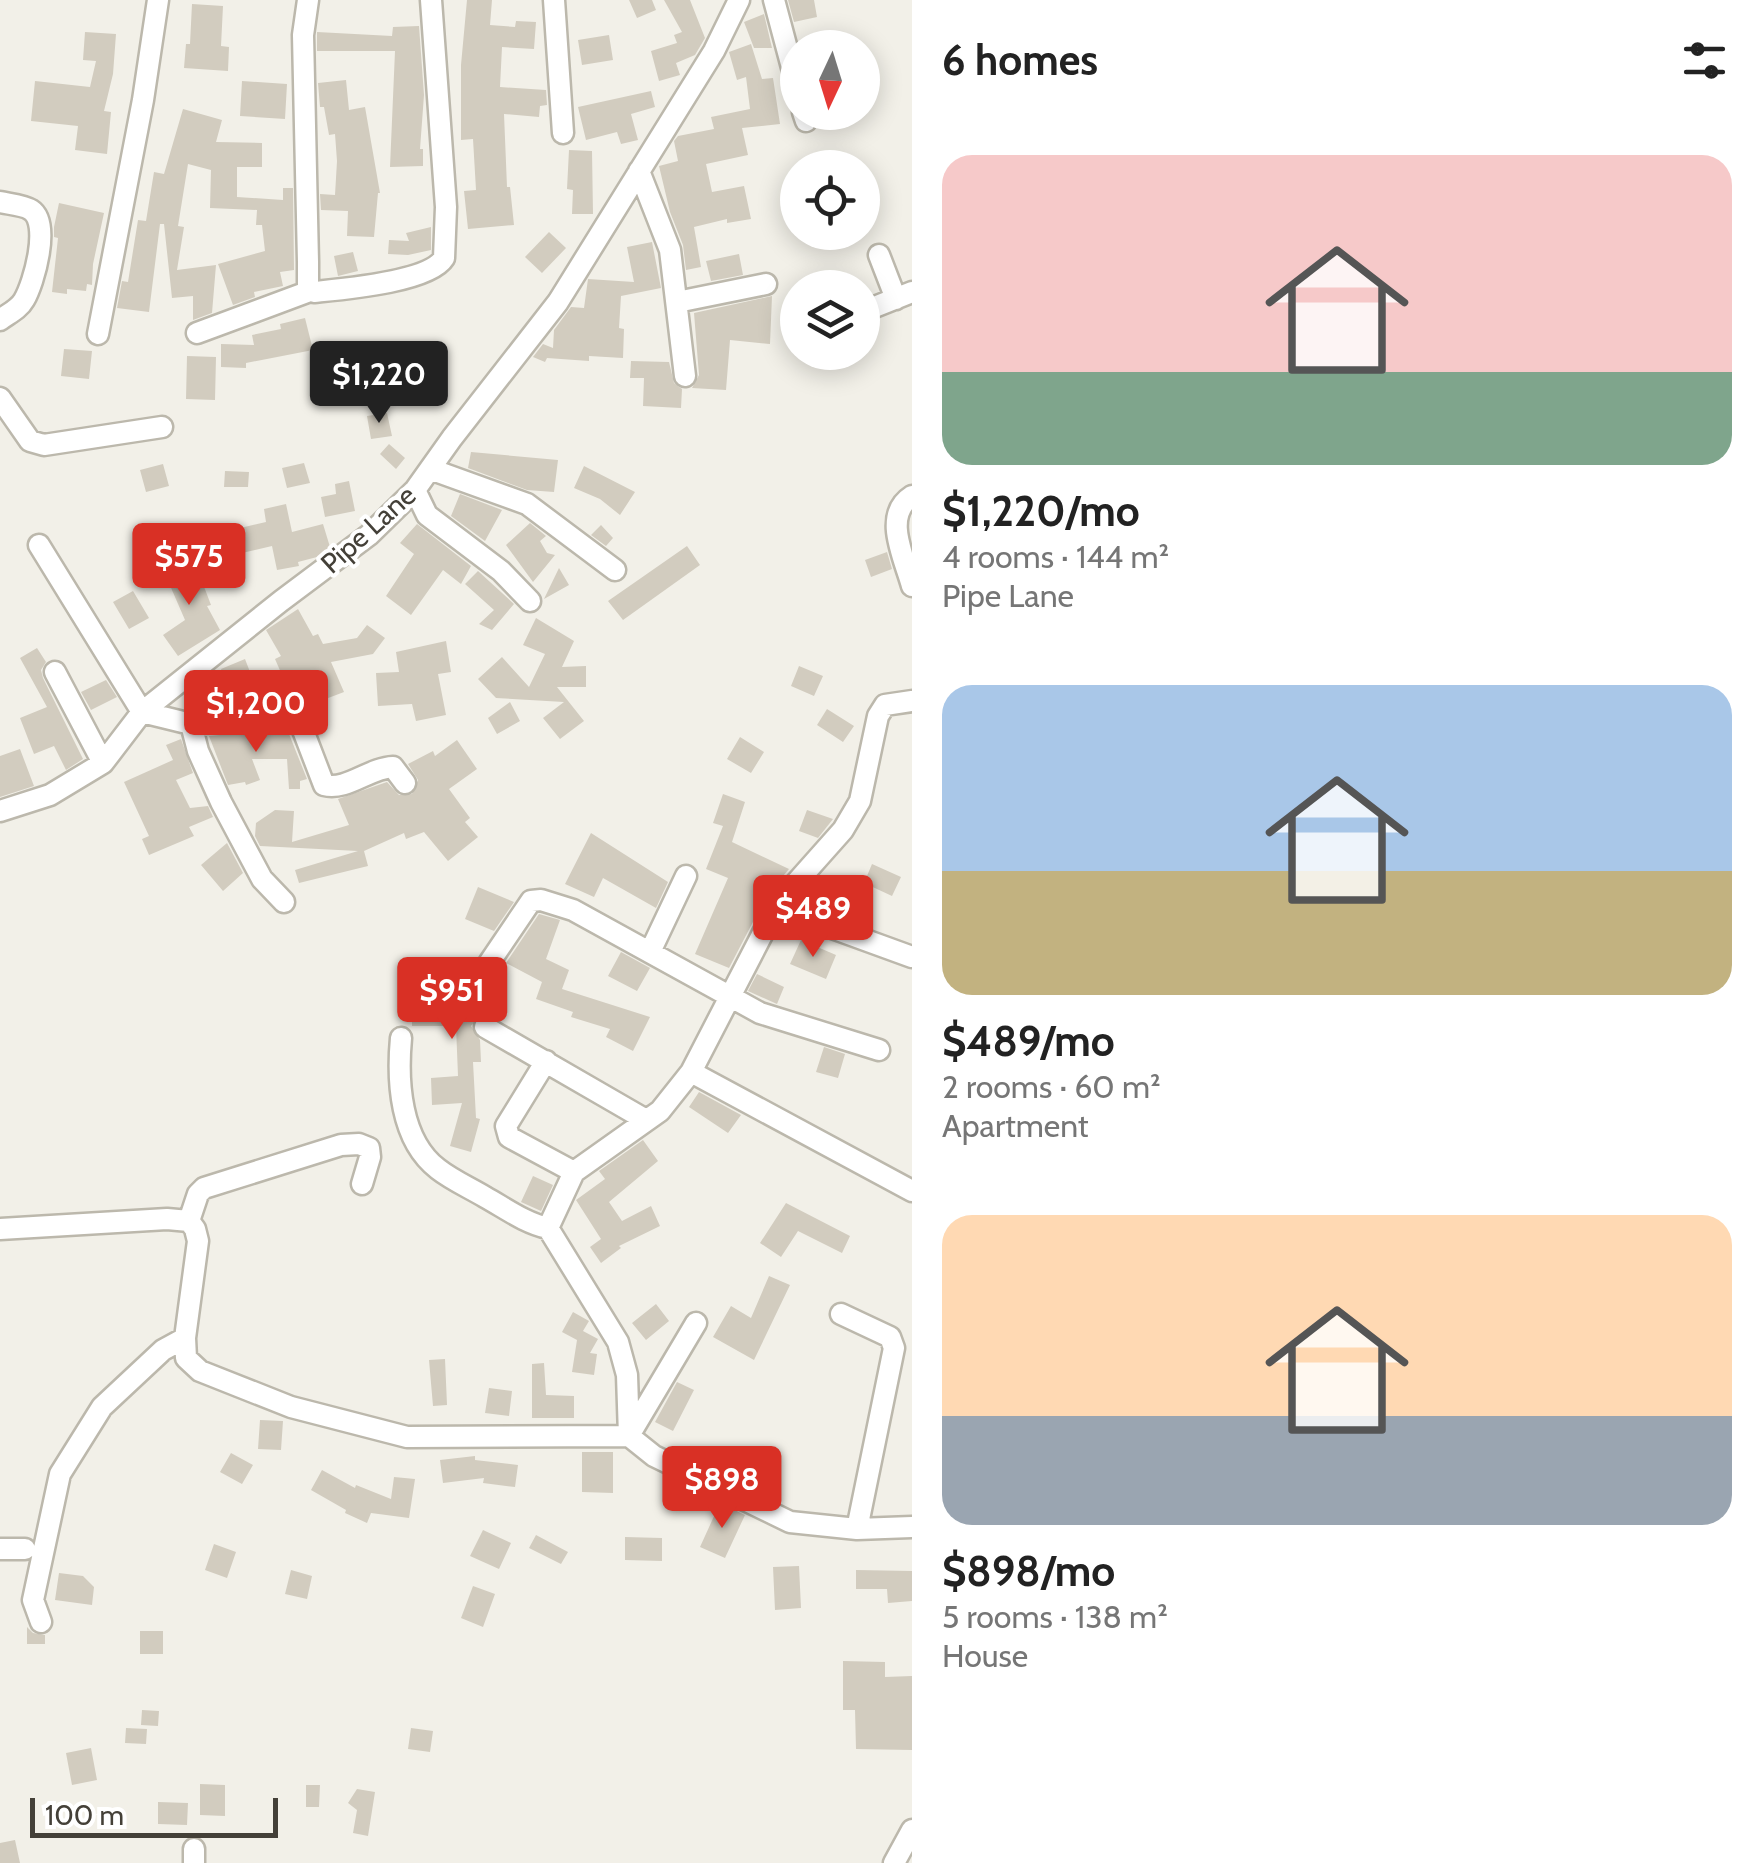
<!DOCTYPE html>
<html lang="en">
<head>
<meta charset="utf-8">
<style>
  body { margin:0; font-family:Cabin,sans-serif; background:#f6f6f6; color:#222; height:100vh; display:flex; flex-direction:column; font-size:38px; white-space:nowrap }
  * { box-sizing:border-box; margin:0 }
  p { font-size:32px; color:#767676 }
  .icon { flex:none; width:55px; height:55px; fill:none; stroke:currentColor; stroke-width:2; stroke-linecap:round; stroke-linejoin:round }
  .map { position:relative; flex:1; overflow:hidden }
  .side { display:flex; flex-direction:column; background:#fff; width:850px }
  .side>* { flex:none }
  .needle { width:65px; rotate:184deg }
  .buttons { position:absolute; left:780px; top:30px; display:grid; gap:20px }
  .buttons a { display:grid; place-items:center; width:100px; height:100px; border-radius:50%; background:#fff; box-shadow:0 5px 25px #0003; font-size:50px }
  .scale { position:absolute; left:30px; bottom:25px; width:248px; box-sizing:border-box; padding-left:10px; border:5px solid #444038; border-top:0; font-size:28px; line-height:35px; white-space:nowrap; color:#444038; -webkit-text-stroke:8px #fff; paint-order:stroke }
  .price { position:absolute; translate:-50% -85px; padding:0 22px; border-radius:10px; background:#d93025; color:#fff; font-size:32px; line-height:65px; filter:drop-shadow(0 2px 5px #0008) }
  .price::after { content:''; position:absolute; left:50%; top:60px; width:30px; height:22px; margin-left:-15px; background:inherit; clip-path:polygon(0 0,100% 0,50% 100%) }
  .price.current { background:#222; color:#fff }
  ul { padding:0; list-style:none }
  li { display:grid; align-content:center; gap:20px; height:530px; padding:0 30px }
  li span { display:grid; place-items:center; height:310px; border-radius:30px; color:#555 }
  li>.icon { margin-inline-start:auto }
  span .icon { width:180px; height:180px; fill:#fffc; stroke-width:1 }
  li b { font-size:42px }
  h2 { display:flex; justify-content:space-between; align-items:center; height:120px; padding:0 30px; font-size:42px }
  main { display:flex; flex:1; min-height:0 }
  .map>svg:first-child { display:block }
  .building { fill:#d2ccbf }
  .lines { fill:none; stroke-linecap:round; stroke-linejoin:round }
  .minor-casing { stroke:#bcb8ac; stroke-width:25 }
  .minor { stroke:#fff; stroke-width:20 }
  .labels { text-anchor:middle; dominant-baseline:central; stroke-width:8; stroke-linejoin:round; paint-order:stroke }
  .street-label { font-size:28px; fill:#444038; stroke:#fff }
</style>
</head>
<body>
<main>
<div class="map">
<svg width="912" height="1863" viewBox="0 0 912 1863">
  <rect width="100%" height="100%" fill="#f2f0e8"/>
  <path class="building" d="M467,0h25l-2,25 25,2 1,-6 20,1 -2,27 -32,-2 -2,40 46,3 1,15 -7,1 -1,11 -35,-3 3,73h3l4,38 -46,4 -4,-38 12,-1 -3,-51 -12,1v-75z
    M629,0h23l4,10 -19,8z
    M664,0h26l15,38 -10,17 -19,8 4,12 -21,6 -8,-30 26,-8 -3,-8 8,-3z
    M788,0h26l3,17 -23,5z
    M192,4l31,2 -2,40 8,1 -1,24 -44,-3 2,-24h4z
    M764,14l8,34h-18l-10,-26z
    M419,26l5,69 -4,54h3v17l-33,1 5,-116h-78v-19l75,4 1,-9z
    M85,32l31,2 -3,40 -9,37 7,1 -4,42 -32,-4 3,-24 -47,-5 4,-40 55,6 6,-26 -13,-1z
    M609,35l4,25 -31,5 -4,-25z
    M751,44l11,35 11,-1 7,46 -38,4 6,27 -42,9 6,28 32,-6 7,33 -24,4v-4l-33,8 7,40 -15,3 -3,-25 -13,-33 -11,-46 19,-5 -4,-20 4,-5 36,-7 -3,-12 39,-8 -4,-32 -9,3 -8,-28z
    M346,80l3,30 16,-3 15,86h-2l-4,44 -27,-1 1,-25 -27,-1 -1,-16 15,1 2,-34 -2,-27 -6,1 -5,-28h-4l-2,-24z
    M242,81l45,3 -2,35 -45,-3z
    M651,91l4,16 -24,7 7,26 -17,4 -4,-12 -31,8 -8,-33z
    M183,109l39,11 -6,22 46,1v24h-25v30l46,3v-12h10l1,82 -14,2 3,14 -29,6 1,5 -22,8 -15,-41 47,-13 -3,-26h-6l1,-15 -47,-2 1,-38 -23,-6 -10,62 6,1 -7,43 39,-5 -4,48 -19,7v-24l-21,2 -8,-74h-4l-11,88 -32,-4 5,-27 6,1 10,-62 8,1 8,-49 10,2z
    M569,150l23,1 1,63h-21l1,-24 -6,-1z
    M59,203l45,10 -11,51 -1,21 -5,-1 -1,7 -19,-2v5l-15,-2 6,-54 -4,-1v-10z
    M431,227v23l-23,5 -20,-1 1,-14 20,1 -3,-8z
    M549,232l17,16 -24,25 -17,-16z
    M652,242l9,46 -40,8 -2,32 5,1 -1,29 -34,-2v5l-42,-3 -2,4 -12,-5 10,-13 10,4 1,-18 17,-23 13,1 4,-29 46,3 -7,-35z
    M353,252l5,19 -20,5 -4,-20z
    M739,254l4,21 -32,6 -5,-20z
    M772,296l-2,48 -40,-4 -4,50 -34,-2 7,-13 -5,-62z
    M305,318l8,32 -67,13v5l-25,-1v-23l33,1 -2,-10 29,-6 -1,-5z
    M64,349l28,2 -3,28 -28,-3z
    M187,356l29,1 -1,43 -29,-1z
    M631,361l38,1 5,21 8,6 -1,19 -38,-2 1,-28h-14z
    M387,413l5,23 -21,3 -4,-23z
    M389,444l16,14 -9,11 -16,-15z
    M471,452l87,8 -4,32 -27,-2 -59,-22z
    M304,463l6,20 -23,5 -5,-20z
    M163,464l6,22 -23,6 -6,-22z
    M584,466l51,26 -15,23 -20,-16 -26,-11z
    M225,471l24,1 -1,15h-24z
    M349,481l6,30 -30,6 -4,-20 15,-3 -1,-10z
    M460,494l42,16 -17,31 -34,-25z
    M286,504l6,28 31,-8 7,23 -13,10 -19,5 1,4 -22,4 -5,-24 -30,7 -6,-24 30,-7 -2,-13z
    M530,523l16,13 -6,5 7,12 8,2 -22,27 -27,-37z
    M417,524l54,42 -10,18 -18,-14 -32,45 -25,-19 28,-42 -14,-11z
    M601,525l12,13 -7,8 -15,-11z
    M687,546l13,19 -77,55 -15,-19z
    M887,552l5,17 -21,8 -6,-17z
    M188,557l11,28 4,-1 8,21 -4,1 13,24 -42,26 -15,-21 22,-15 -23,-53z
    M559,568l10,17 -25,14z
    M478,571l36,33 -22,26 -13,-6 15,-14 -29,-26z
    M133,591l16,27 -20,11 -16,-27z
    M298,609l15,27 5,-2 5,10 34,-6 10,-13 18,13 -12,16 -42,8 13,30 -21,8 -8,-18 -26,9 -14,-32 6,-3 -15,-26z
    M536,618l38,23 -12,26 24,-1v21h-29l27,34 -24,18 -17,-21 21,-16 -68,-4 -18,-19 24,-22 27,30 16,-33 -22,-9z
    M446,641l5,31 -13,2 8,41 -30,6 -4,-17 -34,2 -2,-33 23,-1 -3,-20z
    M37,648l9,14 -5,8 2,8 40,81 -17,11 -12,-24 -20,8 -14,-36 27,-11 -27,-49z
    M245,659l5,13 -3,1v32l-27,2v-25h6l-5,-13z
    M799,666l24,10 -9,20 -23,-10z
    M106,680l11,17 -26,13 -10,-18z
    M510,702l10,19 -23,13 -9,-16z
    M827,709l27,17 -11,16 -26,-17z
    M287,729l20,50 -7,2v8h-11l-2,-30h-35l8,21 -14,5 -1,-3 -17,3 -19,-49z
    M740,737l24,15 -13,21 -24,-14z
    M181,739l12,34 -17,7 14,28 18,-2 5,11 -24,10 5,9 -45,19 -7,-16 7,-3 -25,-54 49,-22 -7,-15z
    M457,740l20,29 -28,20 21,29 -5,4 13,15 -30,24 -24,-29 -18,7 -2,-6 -40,18 4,15 -69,17 -4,-13 63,-19 -98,-5 -5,-10 1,-13 19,-13 19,1 -2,31 57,-17 -11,-26 49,-17 12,13 13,-1 6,-14 -10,-16 25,-13 2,5z
    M20,749l14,37 -34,11v-41z
    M723,794l22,8 -13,40 57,27 -22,26 -38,73 -34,-14 33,-76 -22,-9 17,-43 -10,-3z
    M807,810l26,9 -15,19 -19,-7z
    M591,833l77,49 -12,26 -53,-30 -9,19 -29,-13z
    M227,843l16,30 -20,18 -22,-26z
    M872,864l29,13 -9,19 -28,-13z
    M478,887l36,15 -20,29 -29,-12z
    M539,914l21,6 -14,39 23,11 -7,19 88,28 -17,34 -27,-14 4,-8 -39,-12 2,-5 -37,-13 6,-17 -36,-19z
    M801,940l35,15 -10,24 -36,-15z
    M621,952l29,16 -13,23 -29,-15z
    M456,959l11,42h14v13l-10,12 9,14 1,22h-8l3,56 4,1 -9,33 -21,-6 12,-43 -30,2 -1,-27 27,-2 -2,-50h-44v-26h7l-7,-26z
    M757,974l27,13 -7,17 -29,-13z
    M824,1047l21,7 -7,24 -22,-6z
    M699,1092l42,23 -13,18 -39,-26z
    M643,1140l15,21 -49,41 13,19 29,-15 9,20 -41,20 2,2 -20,15 -11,-16 11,-8 -25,-39 29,-21 -6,-8z
    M533,1176l20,9 -12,26 -20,-9z
    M786,1203l64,33 -8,17 -44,-22 -17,26 -21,-14z
    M769,1276l21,9 -36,75 -41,-23 18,-31 20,12z
    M656,1304l13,17 -23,19 -14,-17z
    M573,1312l16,9 -6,10 15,8 -8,14 7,1 -3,21 -22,-3 5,-32 -15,-8z
    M445,1359l2,46 -14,1 -4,-46z
    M544,1363l2,32 28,1v22h-42v-54z
    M677,1382l17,8 -21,41 -18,-9z
    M489,1388l23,3 -3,25 -24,-3z
    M260,1420l23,1 -2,29 -23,-1z
    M582,1452h31v41l-31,-1z
    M231,1453l22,12 -11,19 -22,-12z
    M475,1456v4l43,5 -3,22 -32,-4 1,-5 -41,5 -3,-23z
    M322,1470l33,18 1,-3 35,14 3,-22 21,2 -6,39 -38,-5 -4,10 -22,-10 1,-3 -35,-20z
    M720,1503l25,12 -20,43 -25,-11z
    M483,1530l28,13 -12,26 -29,-13z
    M536,1535l32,17 -7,12 -32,-16z
    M625,1537l37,1v23l-37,-1z
    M214,1544l22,8 -9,26 -22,-8z
    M799,1566l2,42 -26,2 -2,-43z
    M291,1570l21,6 -5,23 -22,-5z
    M856,1570l56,1v30l-24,2 -1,-14h-31z
    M59,1573l24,3 11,11 -2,18 -37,-5z
    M473,1586l22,8 -12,33 -22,-9z
    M27,1627l6,6 12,2v9h-18z
    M140,1631h23v23h-23z
    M843,1661l42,1v15l27,-1v74l-56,-1 -1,-39h-12z
    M142,1710l17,1 -1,15 -17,-1z
    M126,1728l21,1 -1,15 -21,-1z
    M411,1728l22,3 -3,21 -22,-3z
    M91,1748l6,32 -25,5 -6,-32z
    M200,1784l25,1v31l-25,-1z
    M306,1785h14l-1,22h-13z
    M357,1789l18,3 -7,44 -15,-3 4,-23 -9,-7z
    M158,1802l30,1 -1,22 -29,-1z
    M15,1840l5,23h-20v-20z"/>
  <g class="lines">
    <g class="minor-casing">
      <path id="minor" d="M308,0l-5,35 5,227v24l6,6c29,-3 115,-10 130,-34l2,-51 -15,-207
        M554,0l9,133
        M774,0l24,90
        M803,112l3,9
        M639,171l31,79 15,126
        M0,202c9,2 24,3 31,8 20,13 3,73 -7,90 -5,9 -16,14 -24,20
        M879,255l17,44
        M677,302l89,-18
        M862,312l50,-20
        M197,333l113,-42
        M98,334l45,-234 15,-100
        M0,398l30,43 14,4 118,-18
        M430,469l97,35 88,66
        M415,490l12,25 74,56 29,30
        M912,496c-30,19 -8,61 0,90
        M39,545l103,167 49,12
        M55,672l48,91
        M0,811l50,-16 53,-32 39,-51 139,-111 88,-66 46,-45 37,-52 106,-136 156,-251 25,-51
        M284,902l-22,-23 -41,-77 -23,-51 -7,-27 91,-9 12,1 7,9 23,60c23,6 45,-17 69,-18l12,16
        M779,902l45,23 88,32
        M650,952l36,-76
        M489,963l42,-62 10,-1 32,10 187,103 119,37
        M485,1027l161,93
        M401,1038c-4,43 -1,102 37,131 14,11 32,19 47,28 20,11 40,26 63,31
        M546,1061l-40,65 3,11 65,35
        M691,1072l221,119
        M189,1221l9,-27 6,-6 137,-43 18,-1 10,4 1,9 -8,27
        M0,1229l167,-10 22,2 6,8 3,12 -13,97 1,20 14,13 91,36 116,30 222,-1 25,20 136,66 67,7 55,-2
        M841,1314l49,23 4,11 -37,181
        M630,1434l66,-111
        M629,1436l-2,-61 -9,-33 -70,-114 26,-56 86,-61 31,-39 88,-170 64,-72 17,-29 18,-85 7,-11 27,-4
        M0,1549h25
        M41,1622l-8,-22 27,-126 42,-67 61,-57 22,-12
        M194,1863v-14
        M894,1863l18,-33"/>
    </g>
    <use href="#minor" class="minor"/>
  </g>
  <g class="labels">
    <g class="street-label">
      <text transform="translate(368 529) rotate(-42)">Pipe Lane</text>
    </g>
  </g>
</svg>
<div class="buttons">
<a><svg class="needle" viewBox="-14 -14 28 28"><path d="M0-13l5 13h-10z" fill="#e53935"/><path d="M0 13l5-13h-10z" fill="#767676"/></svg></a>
<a><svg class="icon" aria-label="locate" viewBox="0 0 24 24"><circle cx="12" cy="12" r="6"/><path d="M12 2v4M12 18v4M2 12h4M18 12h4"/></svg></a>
<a><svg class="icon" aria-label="layers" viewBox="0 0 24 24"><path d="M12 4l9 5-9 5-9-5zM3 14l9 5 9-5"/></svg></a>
</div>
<div class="scale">100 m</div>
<b class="price current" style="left:379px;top:426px">$1,220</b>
<b class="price" style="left:189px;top:608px">$575</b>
<b class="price" style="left:256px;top:755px">$1,200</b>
<b class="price" style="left:813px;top:960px">$489</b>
<b class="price" style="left:452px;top:1042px">$951</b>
<b class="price" style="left:722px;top:1531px">$898</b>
</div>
<section class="side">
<h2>6 homes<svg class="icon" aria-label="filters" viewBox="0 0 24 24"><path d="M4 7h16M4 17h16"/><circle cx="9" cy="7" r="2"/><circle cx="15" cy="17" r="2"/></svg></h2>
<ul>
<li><span style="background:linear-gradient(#f6c9c9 70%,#7fa58c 0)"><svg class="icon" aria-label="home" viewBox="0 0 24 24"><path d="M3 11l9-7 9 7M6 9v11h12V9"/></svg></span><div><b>$1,220/mo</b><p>4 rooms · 144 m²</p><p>Pipe Lane</p></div></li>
<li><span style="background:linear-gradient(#a9c7e8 60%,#c2b280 0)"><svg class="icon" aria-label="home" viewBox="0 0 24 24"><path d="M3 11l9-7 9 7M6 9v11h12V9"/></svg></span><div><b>$489/mo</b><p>2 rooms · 60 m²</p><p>Apartment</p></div></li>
<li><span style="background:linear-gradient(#ffd9b3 65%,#9aa5b1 0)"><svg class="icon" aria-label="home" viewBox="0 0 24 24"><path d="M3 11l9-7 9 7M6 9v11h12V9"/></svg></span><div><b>$898/mo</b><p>5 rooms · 138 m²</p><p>House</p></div></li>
</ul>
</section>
</main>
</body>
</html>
